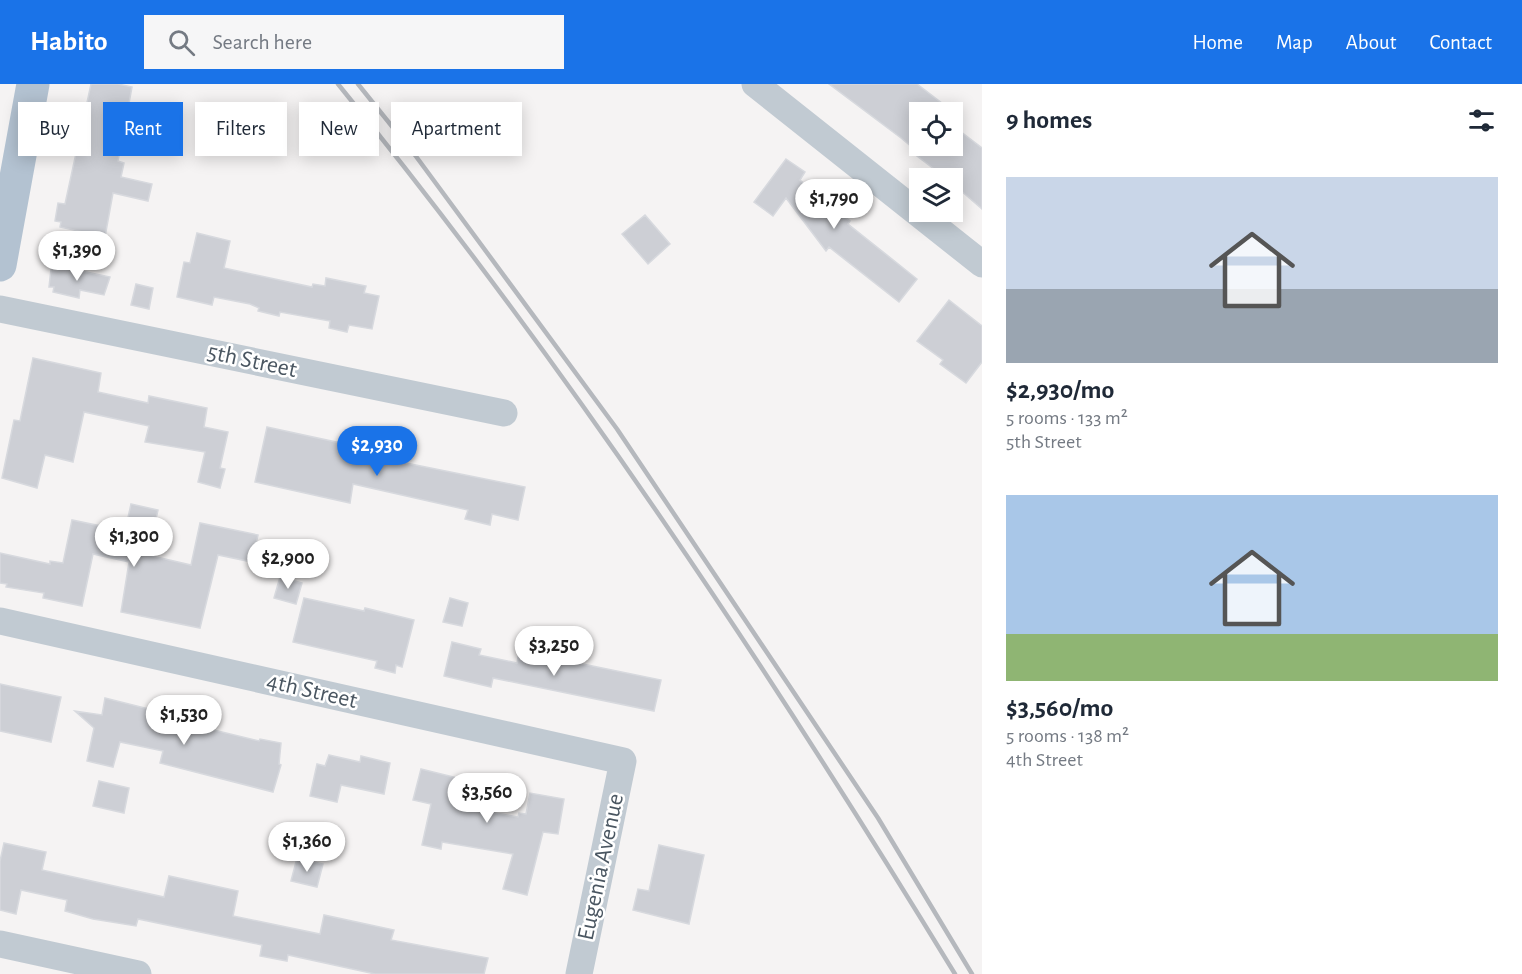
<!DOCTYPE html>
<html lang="en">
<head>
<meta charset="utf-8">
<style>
  body { margin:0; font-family:"Alegreya Sans",sans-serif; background:#f6f6f7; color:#1f2937; height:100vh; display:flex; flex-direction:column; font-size:22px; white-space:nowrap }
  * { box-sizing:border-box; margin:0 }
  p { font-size:20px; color:#747a83 }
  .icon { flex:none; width:33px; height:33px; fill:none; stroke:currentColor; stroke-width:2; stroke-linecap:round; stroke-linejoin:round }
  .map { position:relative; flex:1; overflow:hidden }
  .panel { display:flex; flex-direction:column; background:#fff; width:540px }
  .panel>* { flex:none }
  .top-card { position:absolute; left:18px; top:18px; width:570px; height:54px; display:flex; gap:12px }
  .controls { position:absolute; left:909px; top:18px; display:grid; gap:12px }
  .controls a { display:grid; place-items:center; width:54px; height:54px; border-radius:0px; background:#fff; box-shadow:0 3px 15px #0003; font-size:30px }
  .price { position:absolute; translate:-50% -51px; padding:0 14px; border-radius:21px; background:#fff; color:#222; font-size:20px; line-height:39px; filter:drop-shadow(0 2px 3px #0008) }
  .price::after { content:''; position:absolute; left:50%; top:36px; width:18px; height:14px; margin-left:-9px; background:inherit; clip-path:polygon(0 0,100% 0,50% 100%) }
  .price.selected { background:#1a73e8; color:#fff }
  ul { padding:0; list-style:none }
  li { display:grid; align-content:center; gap:12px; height:318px; padding:0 24px }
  li span { display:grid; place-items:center; height:186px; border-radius:0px; color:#555 }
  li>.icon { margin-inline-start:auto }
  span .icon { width:108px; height:108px; fill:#fffc; stroke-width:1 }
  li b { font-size:26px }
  h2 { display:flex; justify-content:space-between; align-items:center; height:72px; padding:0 24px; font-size:26px }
  .pill { padding:0 21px; border-radius:0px; background:#fff; box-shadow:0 3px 15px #0003; font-size:21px; line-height:54px }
  .pill.selected { background:#1a73e8; color:#fff }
  header { display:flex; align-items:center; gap:36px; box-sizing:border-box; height:84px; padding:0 30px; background:#1a73e8; color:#fff }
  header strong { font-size:28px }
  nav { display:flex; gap:33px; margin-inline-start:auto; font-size:21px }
  .search { width:420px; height:54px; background:#f6f6f7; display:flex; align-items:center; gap:15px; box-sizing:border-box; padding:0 21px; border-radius:0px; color:#747a83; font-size:22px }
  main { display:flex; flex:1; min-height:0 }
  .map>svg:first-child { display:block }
  .building { fill:#cdcfd5; stroke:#d7d9de; stroke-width:1.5 }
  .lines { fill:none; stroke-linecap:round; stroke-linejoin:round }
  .minor { stroke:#c1cad2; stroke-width:27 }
  .major { stroke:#b3c2d1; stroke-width:33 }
  .rail { stroke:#b5b8bd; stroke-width:4.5 }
  .labels { text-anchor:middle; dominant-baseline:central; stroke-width:5; stroke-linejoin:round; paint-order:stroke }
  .street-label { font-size:24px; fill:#4a5661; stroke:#fff }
</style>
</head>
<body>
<header>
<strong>Habito</strong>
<div class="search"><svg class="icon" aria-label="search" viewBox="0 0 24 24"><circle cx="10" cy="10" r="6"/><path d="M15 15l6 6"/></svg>Search here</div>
<nav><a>Home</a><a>Map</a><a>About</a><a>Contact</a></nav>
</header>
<main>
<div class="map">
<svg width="982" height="890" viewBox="0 0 982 890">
  <rect width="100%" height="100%" fill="#f5f3f3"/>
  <path class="building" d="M91,0h27l14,3 -5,27 -7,-2 -10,36 10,2 -2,11 6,2 -3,14 31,7 -4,17 -35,-8 -8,44 -45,-10 1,-5 -6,-1 3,-18 7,1z
    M829,0h88l26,20 -6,8h-17v34h32v-21l30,23v61l-30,-26v-5h-6l-29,-22 2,-3 -18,-15z
    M786,75l19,13 -5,8 50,41 -2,3 69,55 -18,23 -70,-55 -3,4 -40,-53 -13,18 -19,-14z
    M645,131l25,29 -22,20 -26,-30z
    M197,149l33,8 -6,27 88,19 1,-3 12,2 1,-8 40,8 -2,7 15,3 -7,33 -23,-4 -2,7 -18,-4 1,-7 -50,-9 -1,4 -21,-5 1,-3 -9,-4 -36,-7 -2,8 -35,-8 7,-35 6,1z
    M58,182l52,11 -6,18 -24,-5 -1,8 -26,-6 1,-5h-5l2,-18 6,1z
    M136,200l17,4 -4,21 -18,-4z
    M949,216l33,26v36l-16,21 -26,-19 3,-4 -26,-19z
    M33,274l68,15 -3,19 50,11 1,-7 58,12 -3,19 24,5 -8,36 5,1 -5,19 -22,-6 7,-30 -60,-10 4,-16 -65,-14 -11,50 -28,-7 -8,33 -35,-10 12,-58 6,1z
    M267,343l92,20 1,5 41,10 124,25 -7,33 -26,-6 -2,11 -25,-6 3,-9 -115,-26 -3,19 -95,-21z
    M131,420l27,6 -10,45 43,10 9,-42 58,12 -6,27 -34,-7 -18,73 -79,-16 8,-50 -36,-8 -11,52 -39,-8 1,-5 -38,-6 1,-3 -7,-1v-30l50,11v-3l13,2 9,-43 53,11z
    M280,493l22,6 -6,21 -22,-6z
    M304,514l60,13 1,-3 49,12 -12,47 -6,-2 -1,8 -20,-5 2,-7 -84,-19z
    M450,514l18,5 -6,23 -19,-4z
    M452,558l29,7 -2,6 38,8 2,-12 142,29 -7,31 -161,-33 -2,9 -47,-11z
    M0,600l61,13 -10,45 -51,-11z
    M105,614l44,11 -1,5 111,27 1,-2 21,4 -2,21 2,1 -8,27 -113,-29 3,-12 -43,-9 -7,25 -26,-6 7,-33 -19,-17 27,4z
    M329,671l31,7 1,-6 29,7 -6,31 -43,-9 -4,17 -27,-6 7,-32 8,2z
    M421,685l57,14 -5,26 45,8 1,-4 7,1 4,-21 34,6 -6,35 -15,-2 -16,63 -24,-6 10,-35 -71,-12 -1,7 -19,-4 9,-41 -18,-4z
    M99,697l30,7 -5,25 -31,-7z
    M4,759l42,9 -4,18 122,27 5,-21 69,15 -5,25 87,18 4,-19 70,15 -3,10 97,18 -4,16h-109l-87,-19 -1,6 -27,-5 2,-11 -124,-26 -2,7 -43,-7 -28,-8 2,-11 -46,-10 -5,24 -16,-4v-49z
    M659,761l45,10 -15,69 -56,-14 5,-21 11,2z
    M297,774l26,6 -6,23 -26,-6z"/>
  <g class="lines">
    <path class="minor" d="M755,0l227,180
      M0,225l504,104
      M0,537l623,140 -44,213
      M0,860l138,30"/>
    <path class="major" d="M0,181l33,-181"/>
    <path class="rail" d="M338,0c228,280 429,582 617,890
      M358,0l57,71 202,274 261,389 94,156"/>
  </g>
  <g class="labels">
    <g class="street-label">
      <text transform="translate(252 277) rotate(12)">5th Street</text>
      <text transform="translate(312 607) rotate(13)">4th Street</text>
      <text transform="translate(601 783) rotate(-78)">Eugenia Avenue</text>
    </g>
  </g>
</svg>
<div class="controls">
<a><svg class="icon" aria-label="locate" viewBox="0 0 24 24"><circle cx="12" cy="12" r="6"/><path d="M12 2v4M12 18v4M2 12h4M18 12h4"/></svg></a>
<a><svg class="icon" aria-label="layers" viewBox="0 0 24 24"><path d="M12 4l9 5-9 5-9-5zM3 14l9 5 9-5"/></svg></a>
</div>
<b class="price" style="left:834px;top:146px">$1,790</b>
<b class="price" style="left:77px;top:198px">$1,390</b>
<b class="price selected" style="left:377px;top:393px">$2,930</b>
<b class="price" style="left:134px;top:484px">$1,300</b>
<b class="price" style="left:288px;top:506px">$2,900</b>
<b class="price" style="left:554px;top:593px">$3,250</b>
<b class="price" style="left:184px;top:662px">$1,530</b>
<b class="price" style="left:487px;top:740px">$3,560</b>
<b class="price" style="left:307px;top:789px">$1,360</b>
<div class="top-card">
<a class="pill">Buy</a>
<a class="pill selected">Rent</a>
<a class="pill">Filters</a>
<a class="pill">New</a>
<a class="pill">Apartment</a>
</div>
</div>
<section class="panel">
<h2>9 homes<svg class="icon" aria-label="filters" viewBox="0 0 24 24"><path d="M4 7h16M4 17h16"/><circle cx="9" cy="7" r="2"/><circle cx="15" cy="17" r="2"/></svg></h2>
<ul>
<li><span style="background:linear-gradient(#c9d6e8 60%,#9aa5b1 0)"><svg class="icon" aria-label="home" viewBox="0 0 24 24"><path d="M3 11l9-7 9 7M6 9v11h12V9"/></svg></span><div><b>$2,930/mo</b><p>5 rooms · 133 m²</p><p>5th Street</p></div></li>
<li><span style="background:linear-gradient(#a9c7e8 75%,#8fb573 0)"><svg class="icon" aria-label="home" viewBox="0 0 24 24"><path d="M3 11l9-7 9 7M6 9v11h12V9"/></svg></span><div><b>$3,560/mo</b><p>5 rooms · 138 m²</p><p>4th Street</p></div></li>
</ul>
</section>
</main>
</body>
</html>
